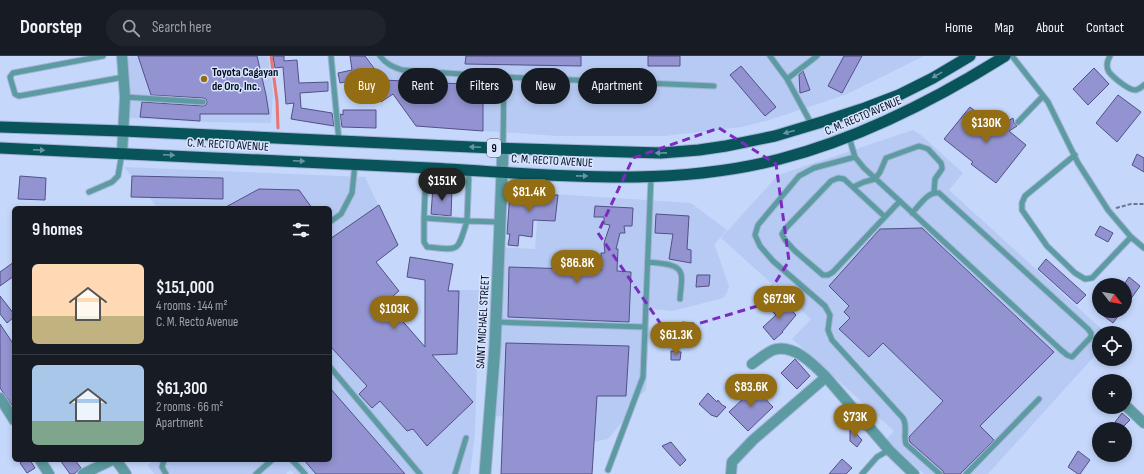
<!DOCTYPE html>
<html lang="en">
<head>
<meta charset="utf-8">
<style>
  body { margin:0; font-family:"Sofia Sans Condensed",sans-serif; background:#20242c; color:#f1f3f6; height:100vh; display:flex; flex-direction:column; font-size:15px; white-space:nowrap }
  * { box-sizing:border-box; margin:0 }
  p { font-size:13px; color:#9ea1a6 }
  .icon { flex:none; width:22px; height:22px; fill:none; stroke:currentColor; stroke-width:2; stroke-linecap:round; stroke-linejoin:round }
  .map { position:relative; flex:1; overflow:hidden }
  .side { position:absolute; left:12px; top:150px; width:320px; height:256px; display:flex; flex-direction:column; background:#171b24; border-radius:6px; box-shadow:0 2px 6px #0003 }
  .side>* { flex:none }
  .top-card { position:absolute; left:344px; top:12px; width:380px; height:36px; display:flex; gap:8px }
  .needle { width:26px; rotate:121deg }
  .controls { position:absolute; left:1092px; top:222px; display:grid; gap:8px }
  .controls a { display:grid; place-items:center; width:40px; height:40px; border-radius:50%; background:#171b24; box-shadow:0 2px 6px #0003; font-size:20px }
  .price { position:absolute; translate:-50% -34px; padding:0 9px; border-radius:14px; background:#926d14; color:#fff; font-size:13px; line-height:26px; filter:drop-shadow(0 1px 2px #0008) }
  .price::after { content:''; position:absolute; left:50%; top:24px; width:12px; height:9px; margin-left:-6px; background:inherit; clip-path:polygon(0 0,100% 0,50% 100%) }
  .price.active { background:#222; color:#fff }
  ul { padding:0; list-style:none }
  li { display:flex; align-items:center; gap:12px; height:100px; padding:0 20px }
  li+li { border-top:1px solid #363941 }
  li span { display:grid; place-items:center; flex:none; width:112px; height:80px; border-radius:6px; color:#555 }
  li>.icon { margin-inline-start:auto }
  span .icon { width:48px; height:48px; fill:#fffc; stroke-width:1 }
  li b { font-size:17px }
  h2 { display:flex; justify-content:space-between; align-items:center; height:48px; padding:0 20px; font-size:17px }
  .pill { padding:0 14px; border-radius:18px; background:#171b24; box-shadow:0 2px 6px #0003; font-size:14px; line-height:36px }
  .pill.active { background:#926d14; color:#fff }
  header { display:flex; align-items:center; gap:24px; box-sizing:border-box; height:56px; padding:0 20px; background:#171b24; border-bottom:1px solid #363941 }
  header strong { font-size:19px }
  nav { display:flex; gap:22px; margin-inline-start:auto; font-size:14px }
  .search { width:280px; height:36px; background:#20242c; display:flex; align-items:center; gap:10px; box-sizing:border-box; padding:0 14px; border-radius:22px; color:#9ea1a6; font-size:15px }
  .map>svg:first-child { display:block }
  .built { fill:#b6caf3 }
  .lines { fill:none; stroke-linecap:round; stroke-linejoin:round }
  .stream { stroke:#e97470; stroke-width:3 }
  .building { fill:#9393d1; stroke:#525088 }
  .service-casing { stroke:#a2b3d4; stroke-width:7 }
  .minor-casing { stroke:#a2b3d4; stroke-width:12 }
  .tertiary-casing { stroke:#a2b3d4; stroke-width:13 }
  .trunk-casing { stroke:#a2b3d4; stroke-width:13 }
  .path { stroke:#687591; stroke-width:2; stroke-dasharray:4 2; stroke-linecap:butt }
  .service { stroke:#5c9ba1; stroke-width:5 }
  .minor { stroke:#5c9ba1; stroke-width:10 }
  .tertiary { stroke:#5c9ba1; stroke-width:11 }
  .trunk { stroke:#09545a; stroke-width:11 }
  .oneway { fill:#6695a3 }
  .marked { fill:none; stroke:#7b2cbf; stroke-width:3; stroke-dasharray:8 5; stroke-linejoin:round }
  .poi-dot { fill:#926d14; stroke:#d8e5fd; stroke-width:1.5 }
  .labels { text-anchor:middle; dominant-baseline:central; stroke-width:3; stroke-linejoin:round; paint-order:stroke }
  .shield { fill:#d8e5fd; stroke:#444c62; stroke-width:1 }
  .shield-label { font-size:11px; font-weight:bold; fill:#040b1f }
  .poi-label { font-size:12px; font-weight:bold; fill:#040b1f; stroke:#d8e5fd; text-anchor:start }
  .street-label { font-size:12px; fill:#040b1f; stroke:#d8e5fd }
</style>
</head>
<body>
<header>
<strong>Doorstep</strong>
<div class="search"><svg class="icon" aria-label="search" viewBox="0 0 24 24"><circle cx="10" cy="10" r="6"/><path d="M15 15l6 6"/></svg>Search here</div>
<nav><a>Home</a><a>Map</a><a>About</a><a>Contact</a></nav>
</header>
<div class="map">
<svg width="1144" height="418" viewBox="0 0 1144 418">
  <rect width="100%" height="100%" fill="#c5d8fc"/>
  <path class="built" d="M124,0h144l5,38 -2,29 -73,-1 -68,-4z
    M367,0h557l-79,39 -79,26 -24,6 -77,9h-108l-141,-10z
    M913,74l8,5 42,38 -14,17 157,143h-7v18l-111,123h-64l-38,-34 8,-9 -102,-92 19,-20 -90,-81 57,-63z
    M124,111l241,10 33,69 -37,28 63,71 1,-55h54l-4,144 -5,40h-176l-4,-4 -4,4h-132l-6,-9 6,-5h176v-252h-172z
    M539,137l152,10 36,27 -12,14v2l14,40 -2,7 -4,5 -50,13 -23,-2 -4,81 -19,17 -1,10 -18,22 -20,4 -70,-28 -28,2 8,-170 37,2z"/>
  <g class="lines">
    <path class="stream" d="M271,0l6,45 1,27"/>
  </g>
  <path class="building" d="M138,0h119l9,39 3,19h-69v7l-60,-4 2,-15 61,4 3,-1 1,-3 -1,-3 -3,-1 -52,-3z
    M273,0h11v5l13,-1 2,23 29,-1v9l-28,2 1,15 31,5 2,13 -43,-7 3,-16 -8,1 -3,-37 -8,1z
    M350,0h15l18,24 100,5v46l-67,-5 -23,-32 -12,8 -17,-24 -24,5 -2,-10 14,-3z
    M466,0h115v10l-116,-2z
    M648,0h32v10h-32z
    M844,0h18l-20,37 -14,-7z
    M741,10l35,41 -11,9 -35,-41z
    M1094,12l15,16 -21,21 -15,-16z
    M803,15l7,19 -10,3 -1,-18z
    M1118,39l23,17 -24,30 -21,-19z
    M970,51l29,23 4,-6 10,-6 1,5 3,3 -8,5 17,14 -30,38 -25,-19 2,-2 -29,-23z
    M343,54h33v18l-34,-1 -2,-13 3,1z
    M1137,98l7,4v14l-12,-7z
    M20,120l26,2 -1,22 -27,-1z
    M132,120l91,2v21l-92,-2z
    M433,131l19,2 -1,27 -20,-2z
    M259,133l40,1 13,18h-88z
    M510,136h26l-1,3h23l-3,26 -22,-1 -1,17 -13,-2 -1,11 -10,-1 2,-11h-3z
    M379,149l19,40 -22,17 23,29 -13,11 39,45v-67l-18,-3 3,-20 43,7 -5,27h11l-2,63 -25,1 41,47 -46,44 -14,-17 -6,2 -27,-30 -8,7 -13,-14 8,-8 -37,-40v-107z
    M595,150l38,2 -1,18h-8l1,7h-5l-4,16h2l-1,22 14,1 -2,50 -121,-5 1,-50 92,3v-17h4l-1,-10 6,-18 -6,-1v-7h-10z
    M656,158l33,2 -2,33 4,1v13l-22,-4 4,-25 -18,-1z
    M1100,170l13,7 -5,9 -13,-7z
    M922,172l132,124 -74,74 14,14 -34,34h-16l-1,-3 -33,-29 -1,-2v-3l34,-36 -60,-58 -14,14 -30,-28 11,-11 -6,-6 5,-6 -20,-20 51,-57z
    M1046,203l40,36 -9,9 -39,-35z
    M14,206v14l-14,10v-14z
    M697,219h13l-1,11 -13,1z
    M1129,221l11,9 -15,21v-24z
    M0,240l14,18v3l-7,6 -7,-9z
    M781,244l15,15 -14,17h1l-9,8 -11,-13 13,-12 -4,-4z
    M1097,255h25l-9,12z
    M682,266l12,1 -4,12h-8z
    M0,268l14,21v63l-14,-20z
    M506,287l123,3 -3,50h-29l-5,78h-91z
    M671,295l10,1 -1,8h-9z
    M795,303l15,17 -13,13 -16,-16z
    M751,328l22,23 -25,24 -19,-19 16,-15 -4,-5z
    M330,332l75,86h-89l-12,-14h26z
    M708,337l9,9 1,-2 4,5 4,2 -9,10 -6,-2 -12,-11z
    M1122,357l8,7 -8,8 -7,-6z
    M850,371l12,13 -5,7 -7,-6z
    M671,386l15,18 -6,6 -18,-20z
    M1078,395l12,9 -10,14h-2l-10,-7z
    M842,403l10,9 -6,6h-17z
    M24,404h6l5,8 -8,5 -7,-10z
    M60,404h15l6,8 -7,6h-4z"/>
  <g class="lines">
    <g class="service-casing">
      <path id="service" d="M103,0l-90,17 -3,4 5,17 4,2 105,-19
        M331,0l8,85
        M380,0c6,8 13,11 22,14l102,7 210,9
        M770,0l17,23 25,46
        M1012,0l36,46 30,61 30,47 23,27 13,11
        M1110,0c-3,5 -4,11 -1,16 4,5 20,19 27,18 3,-1 6,-3 8,-5
        M787,23l30,-23
        M125,41l78,5
        M1018,66l25,-26
        M849,81l6,20 9,11 197,182 6,5 5,2 19,-20v-4l-3,-4 -149,-136c-11,-2 -19,12 -27,20
        M503,92l1,-71
        M1075,99l-50,41 -3,7v7l25,36 28,27 10,6 7,-1 39,-41
        M855,101l-41,11 -15,8 -41,49 -3,10 5,11 13,15 52,45 5,9 -2,15 4,10 71,78c5,9 0,18 3,26l34,30
        M426,112l-2,50 43,3 2,-50
        M853,131l11,-5 11,-3 5,-7 6,-14 33,-12 9,3 13,14 1,4v2l-7,10 -1,13
        M89,136l23,-10 6,-6 4,-23
        M885,161l-41,-38 -6,-1 -7,3 -45,47 -4,6 3,6 10,11 28,24h5l5,-3 67,-71
        M424,162v24l3,5c33,3 30,6 40,-26l33,1
        M330,166l11,-8 11,-21 3,-29
        M648,206c9,1 31,1 33,12 2,5 -1,19 -1,25
        M496,266l149,5
        M330,311l90,107
        M164,404l-2,7 4,7
        M292,404l13,14
        M608,414l35,-93 8,-200
        M256,418l16,-14
        M455,418l11,-36
        M862,418l15,-17 12,-7
        M966,418l73,-75"/>
    </g>
    <g class="minor-casing">
      <path id="minor" d="M122,0l3,41 -3,56
        M752,308c6,-4 14,-11 21,-14 20,-7 40,14 53,27
        M0,342l14,22
        M1127,351l17,16
        M40,404l9,14
        M116,404l10,14
        M83,418l29,-14
        M731,418l1,-12 21,-22 73,-63 63,73 25,24"/>
    </g>
    <g class="tertiary-casing">
      <path id="tertiary" d="M485,418l10,-128 8,-198"/>
    </g>
    <g class="trunk-casing">
      <path id="trunk" d="M0,71l123,4 370,17 168,5 38,-3 27,-4 49,-10 50,-15 40,-13 34,-13 34,-17 37,-22
        M0,92c143,6 286,12 430,20 115,6 237,21 350,-9 81,-21 155,-59 225,-103"/>
    </g>
    <path class="path" d="M1116,152l15,-4h13"/>
    <use href="#service" class="service"/>
    <use href="#minor" class="minor"/>
    <use href="#tertiary" class="tertiary"/>
    <use href="#trunk" class="trunk"/>
  </g>
  <defs><path id="oneway-solid" d="M-6-.8H1V-3.2L6.5 0L1 3.2V.8H-6Z"/></defs>
  <g class="oneway">
    <use href="#oneway-solid" transform="translate(937 19) rotate(151)"/>
    <use href="#oneway-solid" transform="translate(789 76) rotate(165)"/>
    <use href="#oneway-solid" transform="translate(475 91) rotate(-177)"/>
    <use href="#oneway-solid" transform="translate(39 94) rotate(2)"/>
    <use href="#oneway-solid" transform="translate(661 97) rotate(179)"/>
    <use href="#oneway-solid" transform="translate(169 99) rotate(3)"/>
    <use href="#oneway-solid" transform="translate(299 105) rotate(3)"/>
    <use href="#oneway-solid" transform="translate(582 120) rotate(1)"/>
  </g>
  <path class="marked" d="M719,72l57,36 13,97 -28,44 -94,28 -69,-100 35,-75z"/>
  <circle class="poi-dot" cx="204" cy="23" r="4"/>
  <g class="labels">
    <rect class="shield" x="487" y="83" width="14" height="18" rx="3"/>
    <g class="shield-label">
      <text x="494" y="92">9</text>
    </g>
    <g class="poi-label">
      <text x="212" y="16">Toyota Cagayan<tspan x="212" dy="14">de Oro, Inc.</tspan></text>
    </g>
    <g class="street-label">
      <text transform="translate(863 60) rotate(-23)">C. M. RECTO AVENUE</text>
      <text transform="translate(228 89) rotate(3)">C. M. RECTO AVENUE</text>
      <text transform="translate(552 105) rotate(3)">C. M. RECTO AVENUE</text>
      <text transform="translate(483 266) rotate(-87)">SAINT MICHAEL STREET</text>
    </g>
  </g>
</svg>
<div class="controls">
<a><svg class="needle" viewBox="-14 -14 28 28"><path d="M0-13l5 13h-10z" fill="#e53935"/><path d="M0 13l5-13h-10z" fill="#9ea1a6"/></svg></a>
<a><svg class="icon" aria-label="locate" viewBox="0 0 24 24"><circle cx="12" cy="12" r="6"/><path d="M12 2v4M12 18v4M2 12h4M18 12h4"/></svg></a>
<a>+</a>
<a>−</a>
</div>
<b class="price" style="left:986px;top:88px">$130K</b>
<b class="price active" style="left:442px;top:146px">$151K</b>
<b class="price" style="left:529px;top:157px">$81.4K</b>
<b class="price" style="left:577px;top:228px">$86.8K</b>
<b class="price" style="left:779px;top:264px">$67.9K</b>
<b class="price" style="left:394px;top:274px">$103K</b>
<b class="price" style="left:676px;top:300px">$61.3K</b>
<b class="price" style="left:751px;top:352px">$83.6K</b>
<b class="price" style="left:855px;top:382px">$73K</b>
<div class="top-card">
<a class="pill active">Buy</a>
<a class="pill">Rent</a>
<a class="pill">Filters</a>
<a class="pill">New</a>
<a class="pill">Apartment</a>
</div>
<section class="side">
<h2>9 homes<svg class="icon" aria-label="filters" viewBox="0 0 24 24"><path d="M4 7h16M4 17h16"/><circle cx="9" cy="7" r="2"/><circle cx="15" cy="17" r="2"/></svg></h2>
<ul>
<li><span style="background:linear-gradient(#ffd9b3 65%,#c2b280 0)"><svg class="icon" aria-label="home" viewBox="0 0 24 24"><path d="M3 11l9-7 9 7M6 9v11h12V9"/></svg></span><div><b>$151,000</b><p>4 rooms · 144 m²</p><p>C. M. Recto Avenue</p></div></li>
<li><span style="background:linear-gradient(#a9c7e8 70%,#7fa58c 0)"><svg class="icon" aria-label="home" viewBox="0 0 24 24"><path d="M3 11l9-7 9 7M6 9v11h12V9"/></svg></span><div><b>$61,300</b><p>2 rooms · 66 m²</p><p>Apartment</p></div></li>
</ul>
</section>
</div>
</body>
</html>
